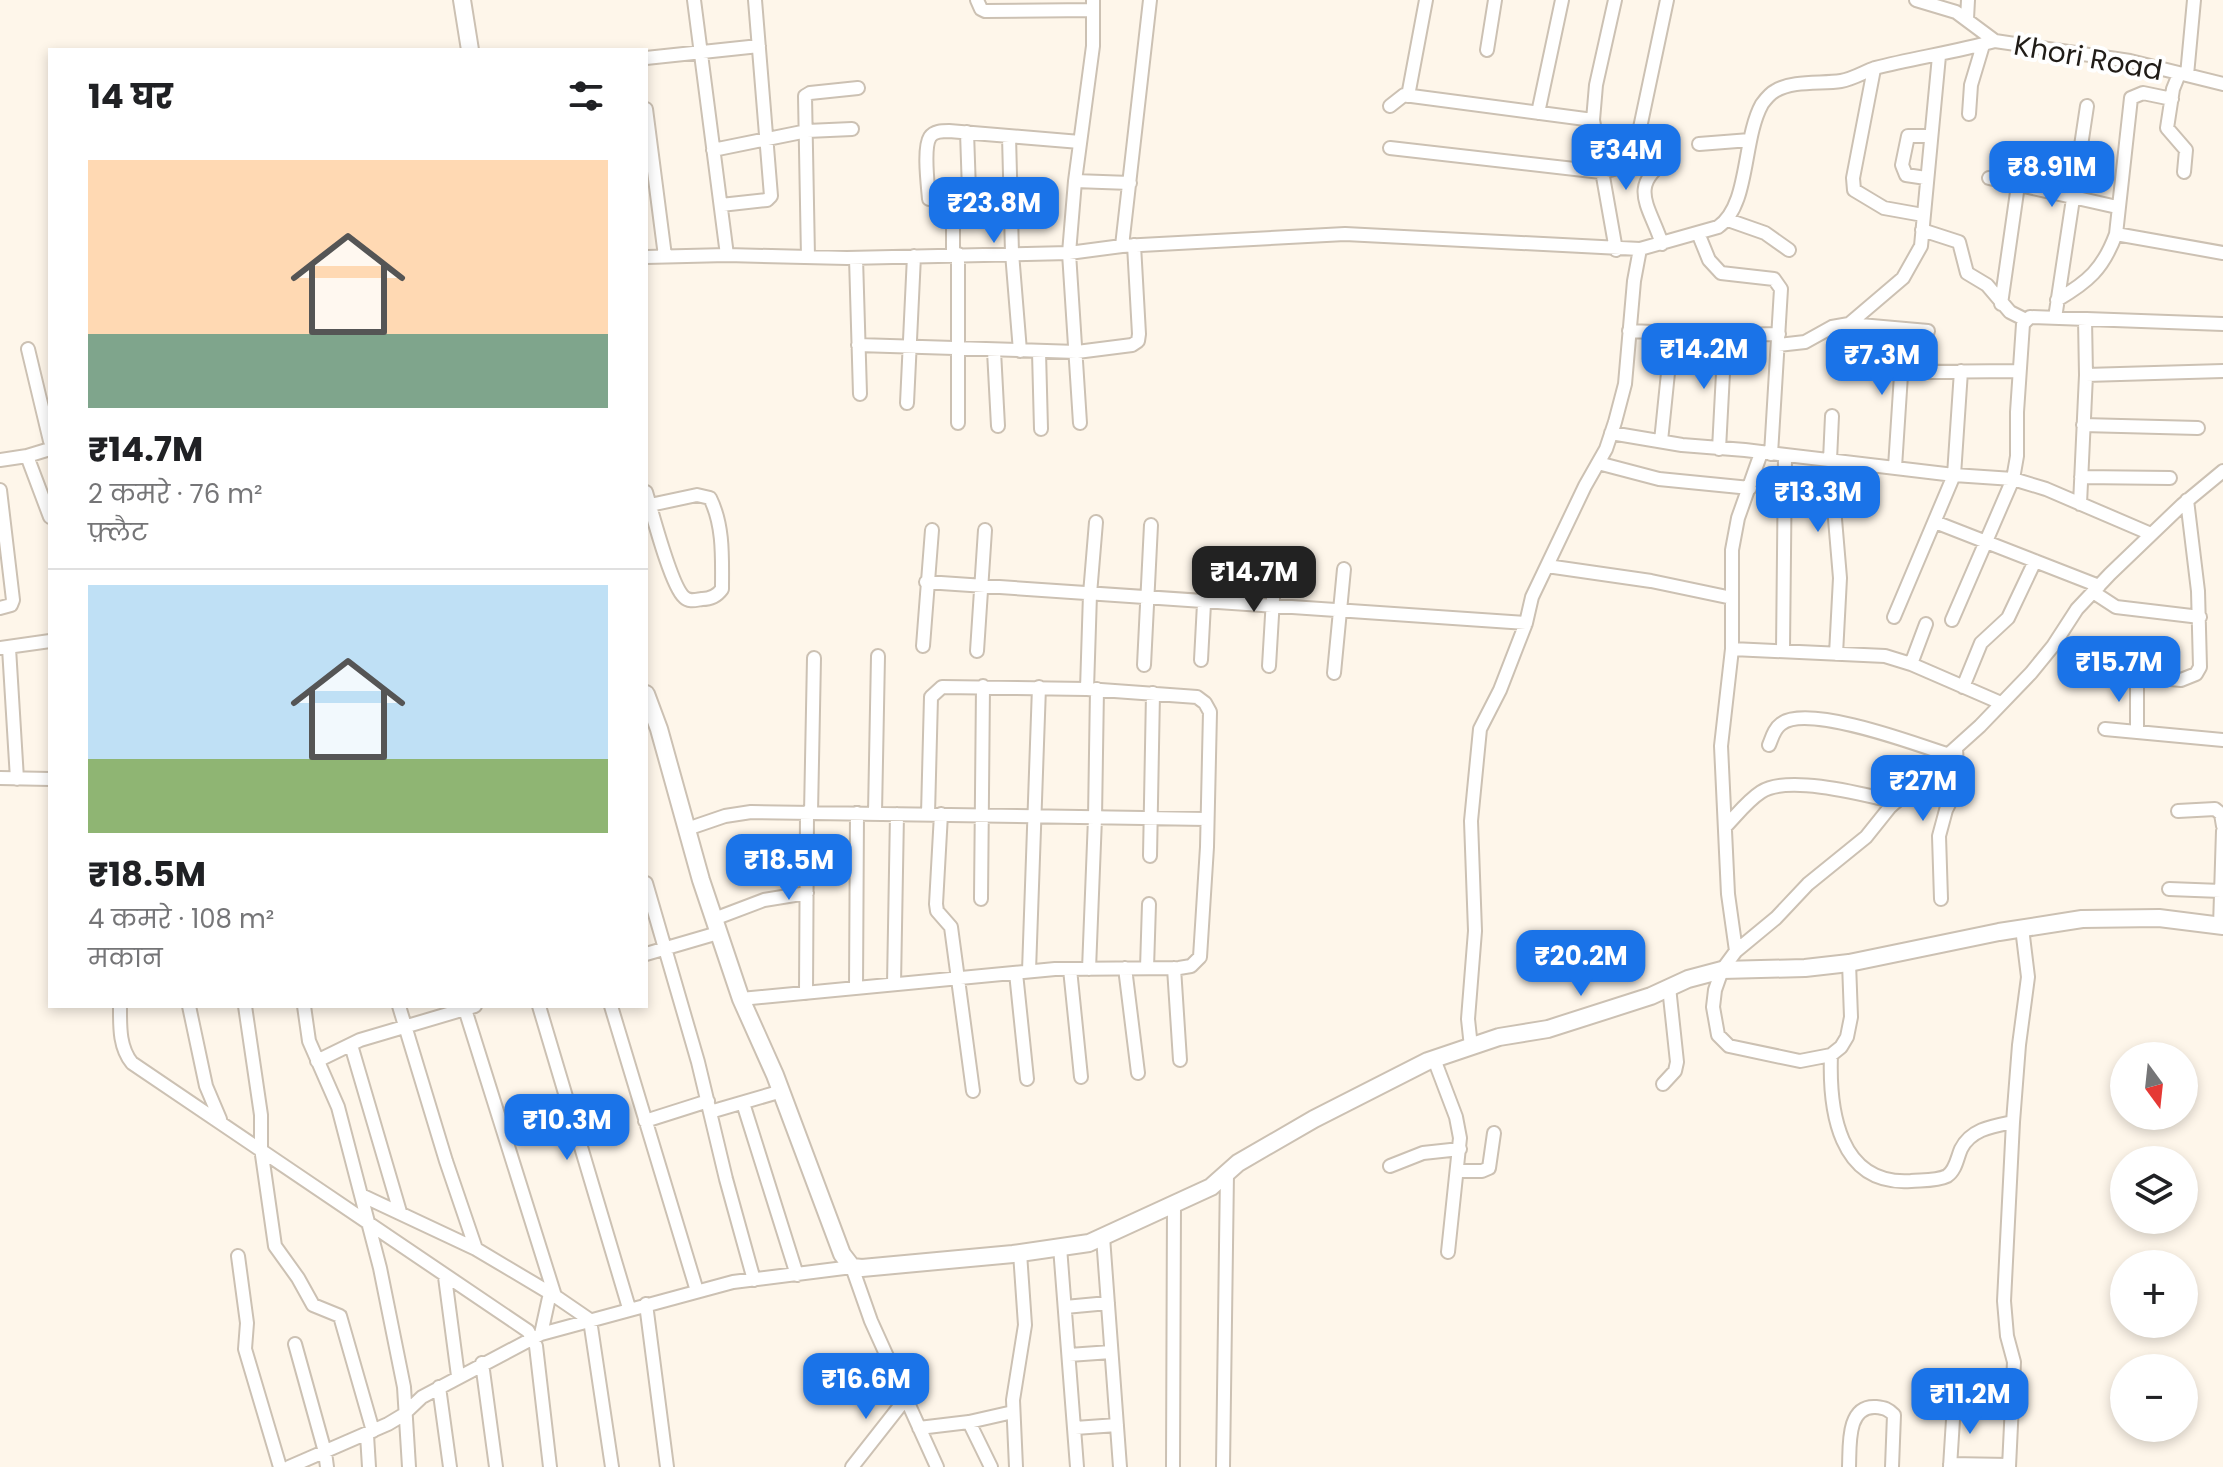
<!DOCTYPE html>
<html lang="hi">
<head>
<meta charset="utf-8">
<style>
  body { margin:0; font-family:Poppins,"Noto Sans Devanagari",sans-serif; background:#f6f6f6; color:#202124; height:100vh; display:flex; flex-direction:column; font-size:30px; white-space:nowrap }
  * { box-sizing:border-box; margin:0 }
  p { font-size:26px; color:#757577 }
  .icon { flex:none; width:44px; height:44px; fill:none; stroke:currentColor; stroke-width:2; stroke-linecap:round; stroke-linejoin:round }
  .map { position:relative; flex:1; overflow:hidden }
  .side { position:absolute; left:48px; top:48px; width:600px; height:960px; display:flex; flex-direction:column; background:#fff; border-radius:0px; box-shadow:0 4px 12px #0003 }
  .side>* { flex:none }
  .needle { width:52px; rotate:165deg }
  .buttons { position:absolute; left:2110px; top:1042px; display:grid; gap:16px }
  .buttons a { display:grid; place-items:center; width:88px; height:88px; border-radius:50%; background:#fff; box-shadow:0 4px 12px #0003; font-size:40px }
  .price { position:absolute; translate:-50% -68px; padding:0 18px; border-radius:16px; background:#1a73e8; color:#fff; font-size:26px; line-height:52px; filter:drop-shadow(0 2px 4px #0008) }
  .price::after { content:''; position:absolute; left:50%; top:48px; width:24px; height:18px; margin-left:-12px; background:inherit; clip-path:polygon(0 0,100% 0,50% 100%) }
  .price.selected { background:#222; color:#fff }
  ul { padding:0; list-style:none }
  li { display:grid; align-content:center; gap:16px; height:424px; padding:0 40px }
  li+li { border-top:2px solid #e0e0e0 }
  li span { display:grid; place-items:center; height:248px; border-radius:0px; color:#555 }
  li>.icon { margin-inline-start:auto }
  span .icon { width:144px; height:144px; fill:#fffc; stroke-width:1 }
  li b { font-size:34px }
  h2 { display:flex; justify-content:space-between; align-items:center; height:96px; padding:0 40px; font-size:34px }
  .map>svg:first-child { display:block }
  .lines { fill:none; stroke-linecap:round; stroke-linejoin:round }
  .minor-casing { stroke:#ccc1b3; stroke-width:16 }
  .tertiary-casing { stroke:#ccc1b3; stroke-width:20 }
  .minor { stroke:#fff; stroke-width:12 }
  .tertiary { stroke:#fff; stroke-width:16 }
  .labels { text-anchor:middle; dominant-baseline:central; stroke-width:8; stroke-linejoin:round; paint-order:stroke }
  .street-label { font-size:28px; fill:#201c17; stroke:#fff }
</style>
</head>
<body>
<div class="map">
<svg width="2223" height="1467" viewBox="0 0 2223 1467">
  <rect width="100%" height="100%" fill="#fef6ea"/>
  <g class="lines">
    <g class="minor-casing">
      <path id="minor" d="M694,0l33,255
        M977,0l4,9 4,2 108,-1
        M1615,0l-19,85 -3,35 23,130
        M1916,0l40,12 39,29 135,20 93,23
        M1967,19l1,-19
        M1487,50l8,-50
        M646,58l113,-12
        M1874,69l-21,109 1,12 30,18 39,7
        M2179,74l-6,15 -6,39 19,22 -2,22
        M2187,75l7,-75
        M1408,96l18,-96
        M2172,99l-29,-6 -12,5 -15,136 107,19
        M1390,106l14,-11 189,25
        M646,109l19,147
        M1538,113l24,-113
        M1969,114l2,-29 12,-40
        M1009,136l3,117 8,98
        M1699,144l51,-4
        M1390,148l211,24c24,-4 27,-8 36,-30l30,-142
        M713,150l94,-19 45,-2
        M1926,178l-20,-3 -4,-10 6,-29h23
        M1989,178l128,29
        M1075,181l55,2
        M929,199c-1,-13 -6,-51 1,-62 4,-6 12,-6 19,-6l131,11
        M721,205l46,-5 4,-4 -16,-196
        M1728,220l37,13 24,17
        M1922,230l37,12 8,31 20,12 23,27 16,8
        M1698,233l11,27 12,13 53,6 7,10 -10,165
        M1662,244c-11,-36 -36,-58 6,-84
        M1122,246l28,-246
        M953,254v-29l16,-34 -2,-59
        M958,254v169
        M646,257l81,-2 120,3 222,-5 53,-7 223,-12 295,15
        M808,257l-3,-161 5,-3 48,-5
        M856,258l4,136
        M2057,300c31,-18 46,-31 59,-66
        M2001,304l17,-119
        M2055,318l32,-212
        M2085,319l1,56
        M1849,324l54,-46 18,-32 18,-190
        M1629,331l96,4 54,-1
        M858,345l219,7 55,-7 6,-4 1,-7 -5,-89
        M1778,345l27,-3 27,-15 17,-3 79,7
        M28,349l22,92
        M994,351l4,75
        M1039,352l2,77
        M1902,372l117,-1
        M907,403l7,-147
        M1832,416l-2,44 10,118 -4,76
        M1080,423l-11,-170 6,-72 18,-135v-46
        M2083,425l115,3
        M1611,433l71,12 63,5 209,25 59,4 33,10 105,45
        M1661,441l11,-107
        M1719,449l6,-114
        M27,456l23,61
        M0,460l27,-4 23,-7
        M1598,463l61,16 91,9
        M1895,467l9,-138
        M2081,477l89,1
        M0,490l13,110 -2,5 -11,3
        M646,492c6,20 25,94 38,105 5,5 11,3 18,2 9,0 15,-3 20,-10 0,-30 2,-63 -12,-91l-13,-3 -47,10 -4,1
        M2080,504l6,-129 137,-4
        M1935,522l164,64
        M1547,566l104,15 81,17
        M926,582l600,41
        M2093,592l23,15 84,10
        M1894,617l60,-142 7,-104
        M1952,620l61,-141 4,-23v-44l6,-88 7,-7 193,7
        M923,646l9,-116
        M0,648l50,-7
        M9,648l8,131
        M1732,649l153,7 26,8 90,39
        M1783,650l2,-193
        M977,651l8,-121
        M1201,660l5,-94
        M1911,664l15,-40
        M1144,665l7,-140
        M1269,666l6,-101
        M2084,671l97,9 15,-6 4,-7 -2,-76 -11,-91
        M1334,673l10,-104
        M2137,676v56
        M1963,687l18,-44 27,-25 27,-57
        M1087,689l3,-95 6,-72
        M2105,729l118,11
        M1769,745c3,-7 5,-16 12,-21 26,-21 138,21 168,31
        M0,778l50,1
        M2178,811l37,-2 6,5 2,12
        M811,813l3,-155
        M875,813l3,-157
        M941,814l-5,90 1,7 14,16 22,164
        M1725,827c11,-11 22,-26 36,-35 27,-18 105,3 135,10
        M687,829l38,-13 26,-4 456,7
        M1150,856l3,-163
        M646,883l52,179 28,117 28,101
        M2169,889l52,2
        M981,899l2,-213
        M1941,899l-2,-63 7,-26 12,-24 -2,-38
        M714,919l50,-19 43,-7
        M2220,926l3,-95
        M1736,951l-8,-57 -7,-148 11,-97v-99l6,-32 23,-65
        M646,954l72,-21
        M1849,963l2,54 -4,20 -6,10 -10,8 -31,6 -71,-15 -11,-11 -5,-28 2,-17 7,-20 14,-19 40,-33 32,-34 58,-47 24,-30 90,-81 51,-53 22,-27 24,-37 33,-35 72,-69 41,-34
        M1125,968l13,105
        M1147,968l2,-64
        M1174,968l6,92
        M1070,969l11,108
        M1089,969l6,-151 2,-129
        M1029,971l10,-284
        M1016,973l11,106
        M894,984l3,-170
        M856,988l1,-175
        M806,993l1,-181
        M741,999l314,-30 124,-1 12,-2 9,-9 7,-110 3,-135 -5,-9 -8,-6 -110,-8 -145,-2 -11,10 -3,117
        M120,1006c0,20 -1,41 12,57l396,268 8,15 14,121
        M189,1006l17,80 14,33
        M245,1006l16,109v33l14,98 23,32 15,27 27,11 33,115
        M304,1006l5,35 29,66 42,161 24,119 5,80
        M399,1006l47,155 30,88
        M464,1006l91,290
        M539,1006l90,302
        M611,1006l86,285
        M351,1045l49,167
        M1471,1047l-3,-28 7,-88 -4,-110 9,-92 20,-39 26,-67 6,-26 53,-111 21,-37 9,-27 10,-38 9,-103 6,-32 78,-22c32,-22 24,-87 44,-123 3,-4 9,-11 13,-13 18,-11 46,-7 66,-10 12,-2 23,-9 34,-13 40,-10 80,-16 120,-27
        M1831,1055c-2,54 7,131 80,126 11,-1 26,0 36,-5 9,-6 10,-18 14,-27 10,-20 32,-23 52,-27
        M1434,1059l22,58 4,21 -12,114
        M317,1061l43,-21 115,-34
        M1663,1084l12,-13 2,-9 -8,-75
        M743,1103l54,172
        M710,1112l72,-21
        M645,1121l63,-20
        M1390,1166l33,-13 37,-4
        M1457,1171h25l7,-3 5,-35
        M361,1195l115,54 79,47 35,24 22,147
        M1103,1237l17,230
        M1060,1247l17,220
        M238,1256l9,67 -2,26 35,118
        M445,1277l13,99
        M646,1304l21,163
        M1065,1307l43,-4
        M541,1334l9,-41
        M295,1344l30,108 2,15
        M1069,1355l42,-3
        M482,1363l14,104
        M439,1387l11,80
        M969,1422l22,45
        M919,1428l50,-6 44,-10
        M1075,1428l42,-3
        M367,1435l2,32
        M1950,1464l59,1
        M289,1467l99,-43 15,-9 19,-18 119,-63 192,-52 119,-15 19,54 66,146
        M852,1467l55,-70
        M1016,1467l-3,-67 12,-75 -5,-72
        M1173,1467l1,-263
        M1223,1467l4,-294
        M1849,1467c1,-20 -3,-62 27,-60 9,1 12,2 18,8l-2,52
        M1950,1467l4,-63
        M2009,1467l5,-105 -7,-26 -3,-35 9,-179 6,-77 9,-68 -6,-49"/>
    </g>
    <g class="tertiary-casing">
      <path id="tertiary" d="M462,0l8,50
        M646,694l13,35 42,151 40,119 34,76 67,179 10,13 10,1 151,-14 76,-11 122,-56 27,-24 76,-44 114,-58 71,-24 49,-8 103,-33 37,-17 34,-9 83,-2 44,-5 150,-31 83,-13 77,-1 64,8"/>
    </g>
    <use href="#minor" class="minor"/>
    <use href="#tertiary" class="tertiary"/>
  </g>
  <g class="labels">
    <g class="street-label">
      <text transform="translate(2088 58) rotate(10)">Khori Road</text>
    </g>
  </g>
</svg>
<div class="buttons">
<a><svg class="needle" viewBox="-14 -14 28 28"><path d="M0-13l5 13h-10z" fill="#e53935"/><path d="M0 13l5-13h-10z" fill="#757577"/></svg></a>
<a><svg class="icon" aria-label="layers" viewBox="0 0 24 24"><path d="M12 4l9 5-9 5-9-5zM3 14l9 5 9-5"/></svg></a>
<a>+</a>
<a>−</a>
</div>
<b class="price" style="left:1626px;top:192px">₹34M</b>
<b class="price" style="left:2052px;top:209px">₹8.91M</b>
<b class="price" style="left:994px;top:245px">₹23.8M</b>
<b class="price" style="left:1704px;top:391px">₹14.2M</b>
<b class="price" style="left:1882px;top:397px">₹7.3M</b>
<b class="price" style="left:1818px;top:534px">₹13.3M</b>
<b class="price selected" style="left:1254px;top:614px">₹14.7M</b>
<b class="price" style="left:2119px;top:704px">₹15.7M</b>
<b class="price" style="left:1923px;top:823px">₹27M</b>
<b class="price" style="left:789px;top:902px">₹18.5M</b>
<b class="price" style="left:1581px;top:998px">₹20.2M</b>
<b class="price" style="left:567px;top:1162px">₹10.3M</b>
<b class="price" style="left:866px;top:1421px">₹16.6M</b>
<b class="price" style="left:1970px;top:1436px">₹11.2M</b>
<section class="side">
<h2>14 घर<svg class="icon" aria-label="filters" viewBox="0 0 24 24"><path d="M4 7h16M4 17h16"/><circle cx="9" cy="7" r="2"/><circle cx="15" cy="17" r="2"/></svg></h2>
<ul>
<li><span style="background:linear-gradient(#ffd9b3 70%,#7fa58c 0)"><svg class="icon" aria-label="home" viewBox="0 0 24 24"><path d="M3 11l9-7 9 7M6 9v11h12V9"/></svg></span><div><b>₹14.7M</b><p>2 कमरे · 76 m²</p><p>फ़्लैट</p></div></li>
<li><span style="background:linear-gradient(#bfe0f5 70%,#8fb573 0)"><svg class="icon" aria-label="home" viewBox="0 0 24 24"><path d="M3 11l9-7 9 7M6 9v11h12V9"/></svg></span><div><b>₹18.5M</b><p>4 कमरे · 108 m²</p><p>मकान</p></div></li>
</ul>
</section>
</div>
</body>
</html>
